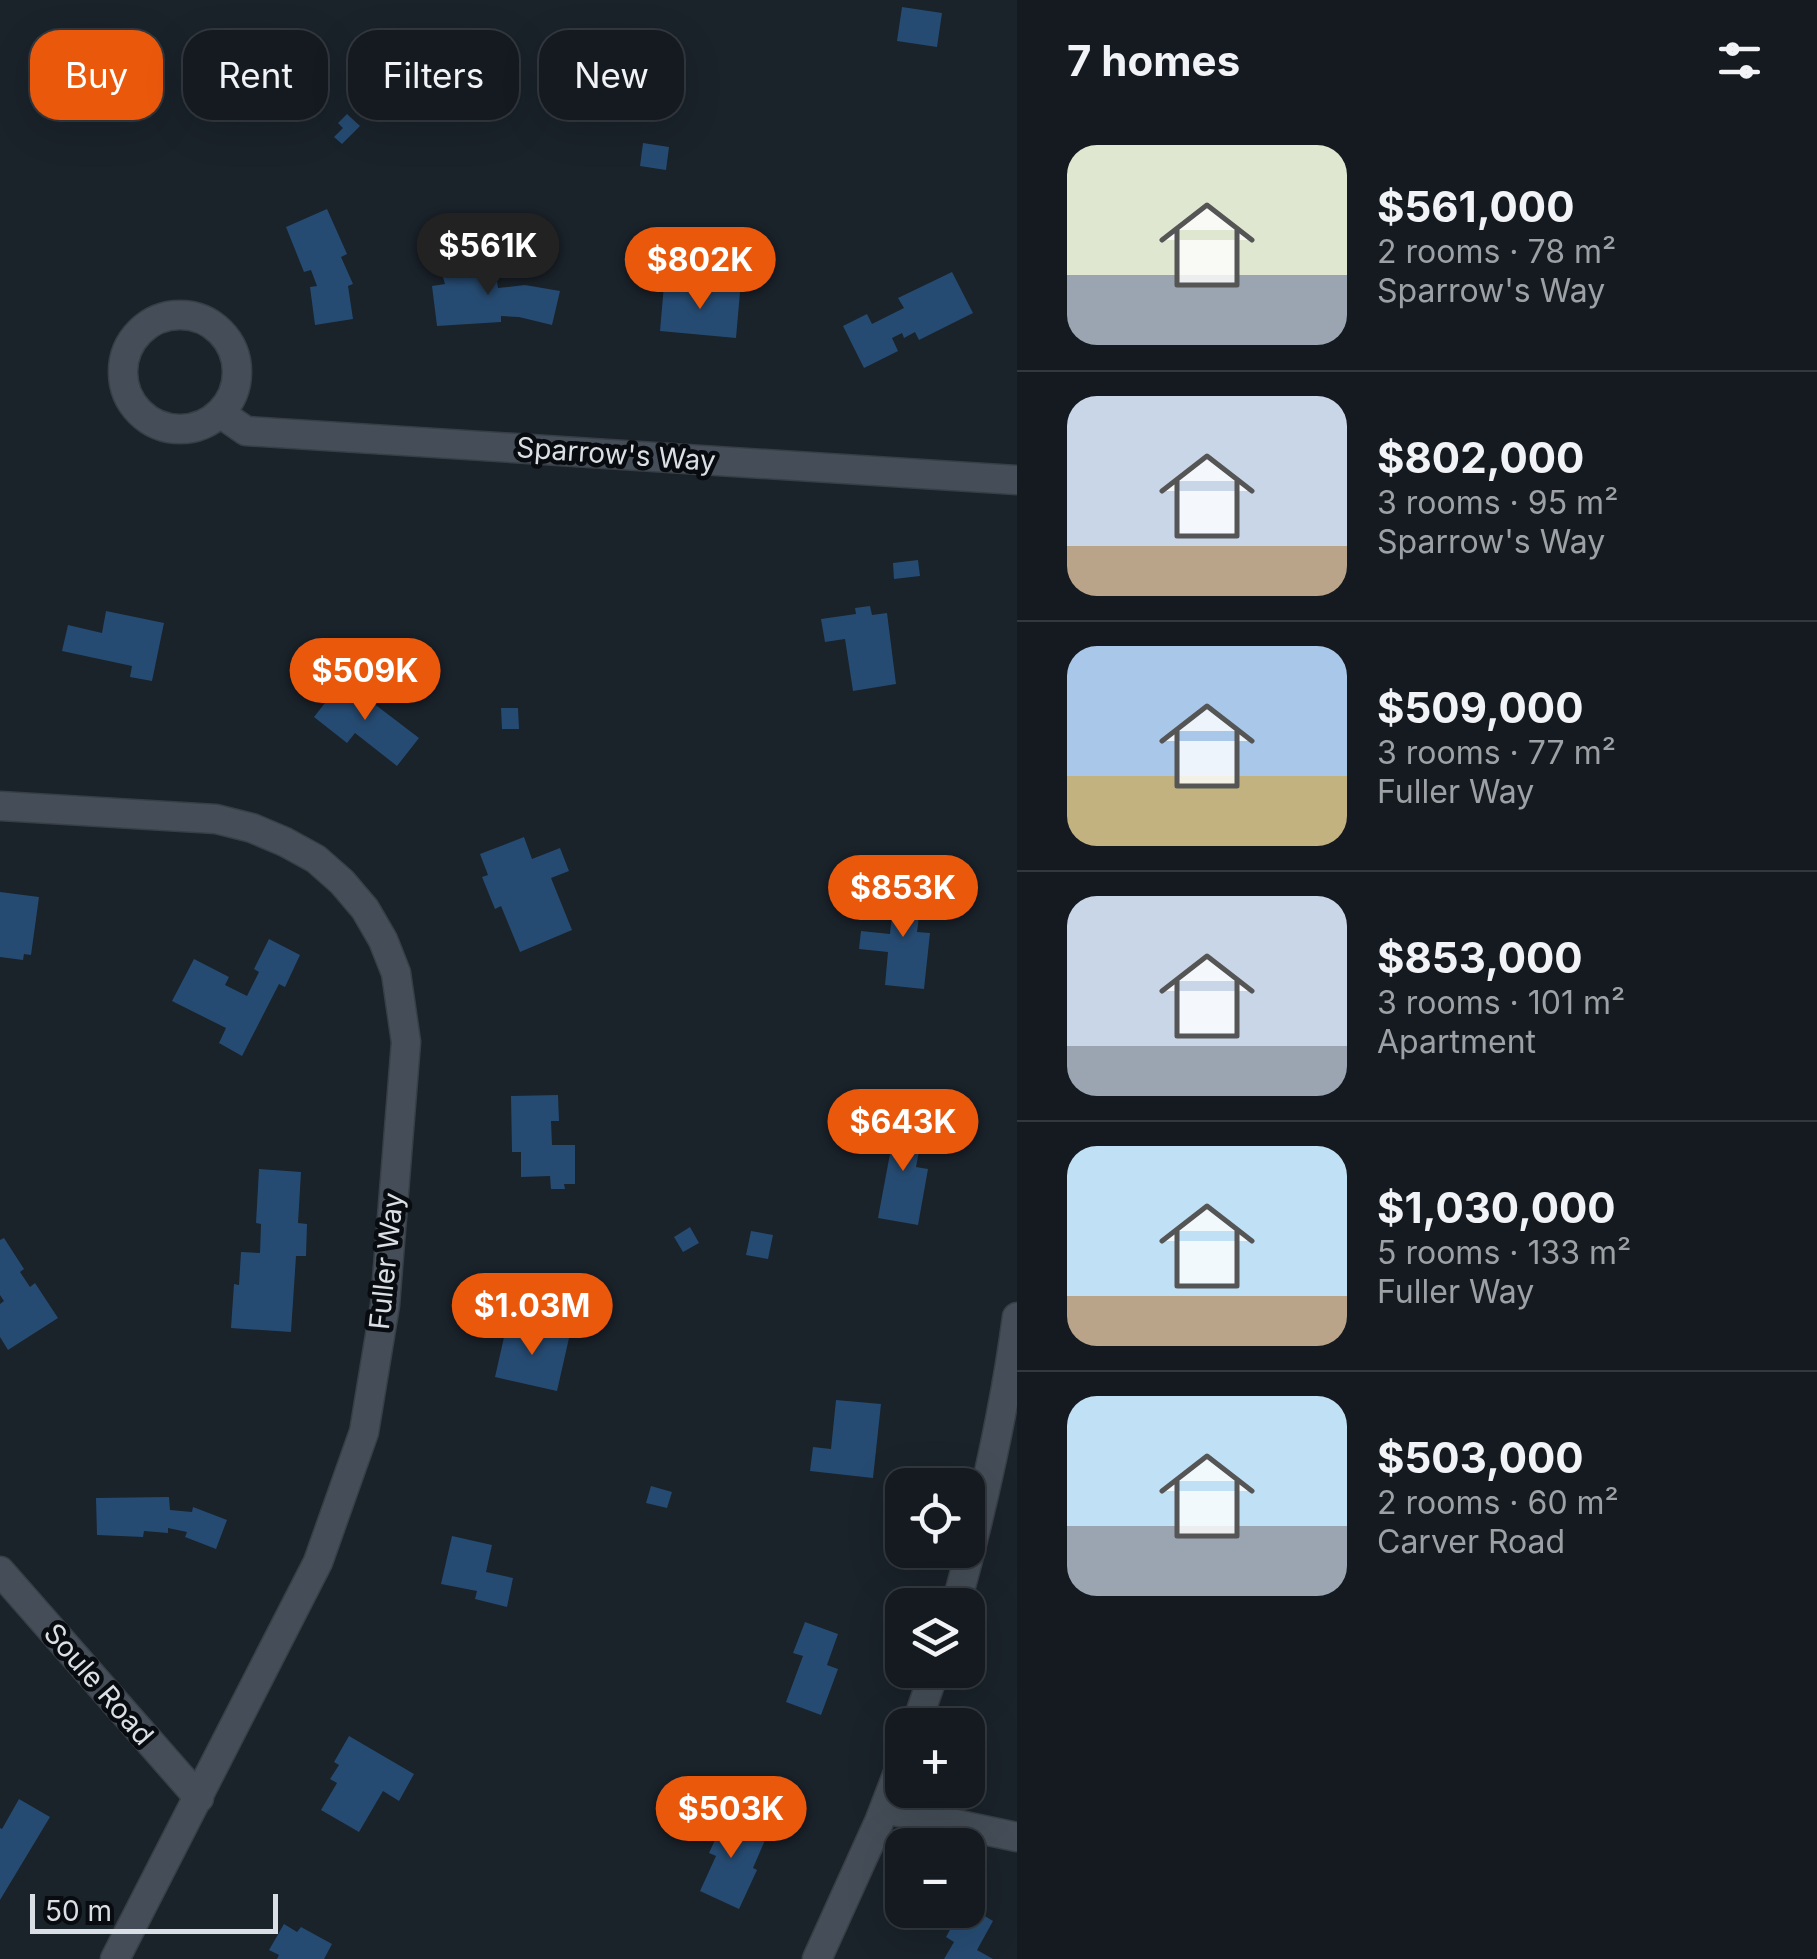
<!DOCTYPE html>
<html lang="en">
<head>
<meta charset="utf-8">
<style>
  body { margin:0; font-family:Inter,sans-serif; background:#1d2329; color:#f1f3f6; height:100vh; display:flex; flex-direction:column; font-size:38px; white-space:nowrap }
  * { box-sizing:border-box; margin:0 }
  p { font-size:32px; color:#9da1a5 }
  .icon { flex:none; width:55px; height:55px; fill:none; stroke:currentColor; stroke-width:2; stroke-linecap:round; stroke-linejoin:round }
  .map { position:relative; flex:1; overflow:hidden }
  .side { display:flex; flex-direction:column; background:#141a20; width:800px }
  .side>* { flex:none }
  .top-card { position:absolute; left:30px; top:30px; width:835px; height:90px; display:flex; gap:20px }
  .buttons { position:absolute; left:885px; top:1468px; display:grid; gap:20px }
  .buttons a { display:grid; place-items:center; width:100px; height:100px; border-radius:20px; background:#141a20; box-shadow:0 10px 40px #0002,0 0 0 2px #33383e; font-size:50px }
  .scale { position:absolute; left:30px; bottom:25px; width:248px; box-sizing:border-box; padding-left:10px; border:5px solid #dadfe5; border-top:0; font-size:28px; line-height:35px; white-space:nowrap; color:#dadfe5; -webkit-text-stroke:8px #080b0f; paint-order:stroke }
  .price { position:absolute; translate:-50% -85px; padding:0 22px; border-radius:35px; background:#ea580c; color:#fff; font-size:32px; line-height:65px; filter:drop-shadow(0 2px 5px #0008) }
  .price::after { content:''; position:absolute; left:50%; top:60px; width:30px; height:22px; margin-left:-15px; background:inherit; clip-path:polygon(0 0,100% 0,50% 100%) }
  .price.on { background:#222; color:#fff }
  ul { padding:0; list-style:none }
  li { display:flex; align-items:center; gap:30px; height:250px; padding:0 50px }
  li+li { border-top:2px solid #33383e }
  li span { display:grid; place-items:center; flex:none; width:280px; height:200px; border-radius:30px; color:#555 }
  li>.icon { margin-inline-start:auto }
  span .icon { width:120px; height:120px; fill:#fffc; stroke-width:1 }
  li b { font-size:42px }
  h2 { display:flex; justify-content:space-between; align-items:center; height:120px; padding:0 50px; font-size:42px }
  .tag { padding:0 35px; border-radius:30px; background:#141a20; box-shadow:0 10px 40px #0002,0 0 0 2px #33383e; font-size:35px; line-height:90px }
  .tag.on { background:#ea580c; color:#fff }
  main { display:flex; flex:1; min-height:0 }
  .map>svg:first-child { display:block }
  .building { fill:#264b72 }
  .lines { fill:none; stroke-linecap:round; stroke-linejoin:round }
  .minor-casing { stroke:#383e45; stroke-width:31 }
  .tertiary-casing { stroke:#383e45; stroke-width:31 }
  .minor { stroke:#454e58; stroke-width:28 }
  .tertiary { stroke:#454e58; stroke-width:28 }
  .labels { text-anchor:middle; dominant-baseline:central; stroke-width:9; stroke-linejoin:round; paint-order:stroke }
  .street-label { font-size:28px; fill:#dadfe5; stroke:#080b0f }
</style>
</head>
<body>
<main>
<div class="map">
<svg width="1017" height="1959" viewBox="0 0 1017 1959">
  <rect width="100%" height="100%" fill="#1a222a"/>
  <path class="building" d="M902,7l40,6 -5,34 -40,-6z
    M347,114l13,12 -18,18 -8,-7 9,-9 -5,-5z
    M643,143l26,4 -3,23 -26,-4z
    M327,209l20,45 -6,3 12,27 -5,2 5,33 -38,6 -5,-38 7,-1 -6,-16 -7,2 -18,-45z
    M485,258l3,24 9,-1 1,7 27,-3 35,6 -8,34 -33,-8 -18,-1v6l-64,4 -5,-40 13,-2 -2,-7 9,-1 -2,-14z
    M952,272l21,41 -54,27 -4,-8 -11,6 -2,-5 -10,5 6,13 -34,17 -21,-42 24,-12 5,10 32,-16 -6,-10z
    M664,285l76,7 -4,46 -76,-7z
    M918,560l2,16 -26,3 -1,-16z
    M870,606l2,9 15,-2 9,71 -43,7 -8,-52 -20,3 -4,-23 35,-5 -1,-6z
    M106,611l58,12 -12,58 -22,-4 2,-11 -70,-15 6,-26 34,8z
    M343,680l76,58 -22,28 -42,-33 -8,10 -33,-26z
    M501,708h17l1,21h-17z
    M524,837l8,22 28,-11 9,23 -18,7 21,52 -52,22 -19,-46 -6,3 -13,-32 6,-2 -8,-21z
    M895,885l32,3 -3,28h-5l-2,16 13,1 -6,56 -39,-4 3,-33 -29,-3 2,-18 29,3z
    M0,892l39,5 -8,58 -7,-1 -1,6 -23,-3z
    M269,939l31,16 -15,32 -6,-3 -37,72 -23,-13 7,-15 -54,-27 22,-42 35,18 -4,8 22,11 12,-24 -5,-3z
    M558,1095l1,26h-8l1,24h23v39h-11l1,5h-14l-1,-13 -29,1v-25h-9l-1,-56z
    M888,1119l36,6 -8,42 12,2 -10,56 -40,-7 14,-75 -8,-2z
    M259,1169l42,3 -3,51 9,1 -1,32h-10l-5,76 -60,-4 3,-44 5,1 2,-33 19,1 1,-29 -5,-1z
    M690,1227l9,16 -16,9 -9,-15z
    M751,1231l22,4 -5,24 -22,-4z
    M4,1238l20,31 -4,3 10,15 5,-4 23,35 -50,32 -8,-13v-33l4,-3 -4,-6v-55z
    M507,1324l62,14 -12,53 -62,-14z
    M836,1400l45,4 -8,74 -63,-7 3,-24 18,2z
    M651,1486l21,6 -5,16 -21,-5z
    M169,1497l1,13 22,2 1,-5 34,13 -11,29 -31,-12 2,-5 -19,-4v5l-24,-2 -1,6 -46,-2 -1,-37z
    M452,1536l40,9 -6,27 27,6 -6,29 -32,-8 2,-8 -36,-7z
    M805,1622l33,12 -11,31 11,4 -17,46 -35,-13 17,-46 -10,-3z
    M349,1736l65,38 -15,27 -16,-10 -24,41 -38,-22 16,-27 -7,-4 9,-14 -5,-3z
    M19,1799l31,18 -50,83v-72l2,1z
    M712,1813l54,25 -13,30 4,2 -18,39 -39,-18 16,-35 -7,-3 6,-13 -12,-6z
    M968,1906l25,15 -16,29 16,9h-49l10,-17 -8,-5 15,-27h7z
    M284,1924l13,8 4,-5 31,17 -8,15h-47l2,-4 -10,-5z"/>
  <g class="lines">
    <g class="minor-casing">
      <path id="minor" d="M123 372a57 57 0 1 1 114 0a57 57 0 1 1-114 0Z
        M220,413l26,18 771,49
        M0,806l216,13 36,9 33,14 31,17 26,23 23,27 18,31 13,33 10,69 -21,263 -21,127 -46,130 -203,397
        M0,1571l199,227
        M885,1809l132,28"/>
    </g>
    <g class="tertiary-casing">
      <path id="tertiary" d="M956,1605c26,-95 48,-190 61,-288
        M916,1725l19,-55
        M817,1959l62,-137 23,-60"/>
    </g>
    <use href="#minor" class="minor"/>
    <use href="#tertiary" class="tertiary"/>
  </g>
  <g class="labels">
    <g class="street-label">
      <text transform="translate(616 454) rotate(4)">Sparrow's Way</text>
      <text transform="translate(386 1261) rotate(-84)">Fuller Way</text>
      <text transform="translate(99 1684) rotate(49)">Soule Road</text>
    </g>
  </g>
</svg>
<div class="buttons">
<a><svg class="icon" aria-label="locate" viewBox="0 0 24 24"><circle cx="12" cy="12" r="6"/><path d="M12 2v4M12 18v4M2 12h4M18 12h4"/></svg></a>
<a><svg class="icon" aria-label="layers" viewBox="0 0 24 24"><path d="M12 4l9 5-9 5-9-5zM3 14l9 5 9-5"/></svg></a>
<a>+</a>
<a>−</a>
</div>
<div class="scale">50 m</div>
<b class="price on" style="left:488px;top:298px">$561K</b>
<b class="price" style="left:700px;top:312px">$802K</b>
<b class="price" style="left:365px;top:723px">$509K</b>
<b class="price" style="left:903px;top:940px">$853K</b>
<b class="price" style="left:903px;top:1174px">$643K</b>
<b class="price" style="left:532px;top:1358px">$1.03M</b>
<b class="price" style="left:731px;top:1861px">$503K</b>
<div class="top-card">
<a class="tag on">Buy</a>
<a class="tag">Rent</a>
<a class="tag">Filters</a>
<a class="tag">New</a>
</div>
</div>
<section class="side">
<h2>7 homes<svg class="icon" aria-label="filters" viewBox="0 0 24 24"><path d="M4 7h16M4 17h16"/><circle cx="9" cy="7" r="2"/><circle cx="15" cy="17" r="2"/></svg></h2>
<ul>
<li><span style="background:linear-gradient(#dfe7d0 65%,#9aa5b1 0)"><svg class="icon" aria-label="home" viewBox="0 0 24 24"><path d="M3 11l9-7 9 7M6 9v11h12V9"/></svg></span><div><b>$561,000</b><p>2 rooms · 78 m²</p><p>Sparrow's Way</p></div></li>
<li><span style="background:linear-gradient(#c9d6e8 75%,#b9a48a 0)"><svg class="icon" aria-label="home" viewBox="0 0 24 24"><path d="M3 11l9-7 9 7M6 9v11h12V9"/></svg></span><div><b>$802,000</b><p>3 rooms · 95 m²</p><p>Sparrow's Way</p></div></li>
<li><span style="background:linear-gradient(#a9c7e8 65%,#c2b280 0)"><svg class="icon" aria-label="home" viewBox="0 0 24 24"><path d="M3 11l9-7 9 7M6 9v11h12V9"/></svg></span><div><b>$509,000</b><p>3 rooms · 77 m²</p><p>Fuller Way</p></div></li>
<li><span style="background:linear-gradient(#c9d6e8 75%,#9aa5b1 0)"><svg class="icon" aria-label="home" viewBox="0 0 24 24"><path d="M3 11l9-7 9 7M6 9v11h12V9"/></svg></span><div><b>$853,000</b><p>3 rooms · 101 m²</p><p>Apartment</p></div></li>
<li><span style="background:linear-gradient(#bfe0f5 75%,#b9a48a 0)"><svg class="icon" aria-label="home" viewBox="0 0 24 24"><path d="M3 11l9-7 9 7M6 9v11h12V9"/></svg></span><div><b>$1,030,000</b><p>5 rooms · 133 m²</p><p>Fuller Way</p></div></li>
<li><span style="background:linear-gradient(#bfe0f5 65%,#9aa5b1 0)"><svg class="icon" aria-label="home" viewBox="0 0 24 24"><path d="M3 11l9-7 9 7M6 9v11h12V9"/></svg></span><div><b>$503,000</b><p>2 rooms · 60 m²</p><p>Carver Road</p></div></li>
</ul>
</section>
</main>
</body>
</html>
